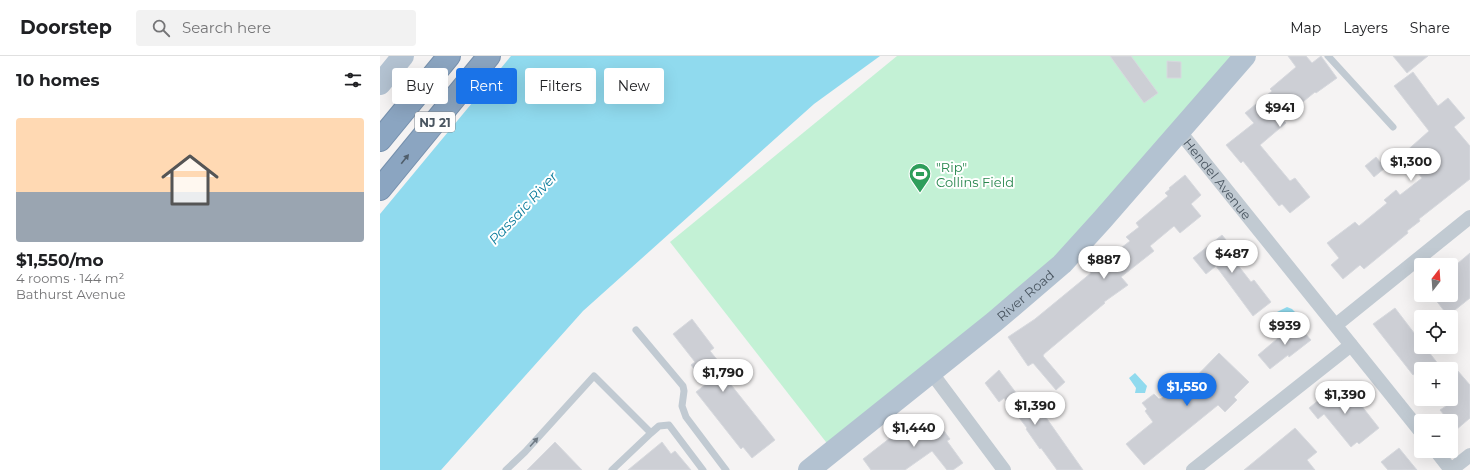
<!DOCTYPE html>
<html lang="en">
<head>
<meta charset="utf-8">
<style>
  body { margin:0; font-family:Montserrat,sans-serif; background:#f2f2f2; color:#202124; height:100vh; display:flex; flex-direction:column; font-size:15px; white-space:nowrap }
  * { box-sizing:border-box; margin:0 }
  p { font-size:13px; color:#757577 }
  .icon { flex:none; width:22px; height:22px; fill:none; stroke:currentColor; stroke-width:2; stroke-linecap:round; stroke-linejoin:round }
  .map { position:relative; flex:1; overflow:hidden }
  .details { display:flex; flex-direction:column; background:#fff; width:380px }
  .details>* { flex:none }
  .guide { position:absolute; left:12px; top:12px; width:380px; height:36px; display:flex; gap:8px }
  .needle { width:26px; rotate:17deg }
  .fabs { position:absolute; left:1034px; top:202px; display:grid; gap:8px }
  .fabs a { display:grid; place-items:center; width:44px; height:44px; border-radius:4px; background:#fff; box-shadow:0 4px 16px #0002; font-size:20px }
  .price { position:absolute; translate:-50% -34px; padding:0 9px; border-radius:14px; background:#fff; color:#222; font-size:13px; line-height:26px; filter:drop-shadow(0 1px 2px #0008) }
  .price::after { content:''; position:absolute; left:50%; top:24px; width:12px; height:9px; margin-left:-6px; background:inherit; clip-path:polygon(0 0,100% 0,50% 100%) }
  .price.selected { background:#1a73e8; color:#fff }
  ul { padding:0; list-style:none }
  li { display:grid; align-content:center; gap:8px; height:212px; padding:0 16px }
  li+li { border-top:1px solid #e0e0e0 }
  li span { display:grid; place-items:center; height:124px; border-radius:4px; color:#555 }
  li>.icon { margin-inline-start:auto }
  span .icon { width:72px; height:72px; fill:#fffc; stroke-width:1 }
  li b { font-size:17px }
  h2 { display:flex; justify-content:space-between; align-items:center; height:48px; padding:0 16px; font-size:17px }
  .chip { padding:0 14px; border-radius:4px; background:#fff; box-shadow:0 4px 16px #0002; font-size:14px; line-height:36px }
  .chip.selected { background:#1a73e8; color:#fff }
  header { display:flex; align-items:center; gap:24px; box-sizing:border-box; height:56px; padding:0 20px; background:#fff; border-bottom:1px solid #e0e0e0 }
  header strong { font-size:19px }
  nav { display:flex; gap:22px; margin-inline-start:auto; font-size:14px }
  .search { width:280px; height:36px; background:#f2f2f2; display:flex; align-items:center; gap:10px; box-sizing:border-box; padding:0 14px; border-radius:4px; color:#757577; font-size:15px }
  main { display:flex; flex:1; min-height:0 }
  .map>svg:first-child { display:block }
  .green { fill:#c3f1d5 }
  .water { fill:#90daee }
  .building { fill:#cdcfd5; stroke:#d7d9de }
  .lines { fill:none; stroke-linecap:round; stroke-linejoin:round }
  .motorway-casing { stroke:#7690ad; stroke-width:24 }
  .service { stroke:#c1cad2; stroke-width:7 }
  .minor { stroke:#c1cad2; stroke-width:14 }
  .primary { stroke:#b3c2d1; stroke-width:22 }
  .motorway { stroke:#8ba5c1; stroke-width:22 }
  .oneway { fill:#505e6b }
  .oneway2 { fill:#6e7983 }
  .labels { text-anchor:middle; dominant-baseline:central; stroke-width:4; stroke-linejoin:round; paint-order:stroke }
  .shield { fill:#fff; stroke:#808990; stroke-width:1 }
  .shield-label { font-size:12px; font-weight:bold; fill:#4a5661 }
  .leisure-label { font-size:13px; fill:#27864d; stroke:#fff; text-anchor:start }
  .street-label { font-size:13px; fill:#4a5661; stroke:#fff }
  .water-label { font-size:14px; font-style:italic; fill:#0c7c9b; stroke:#fff }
</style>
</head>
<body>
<header>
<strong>Doorstep</strong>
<div class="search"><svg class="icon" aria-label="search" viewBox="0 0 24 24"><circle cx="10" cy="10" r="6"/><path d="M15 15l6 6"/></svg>Search here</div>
<nav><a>Map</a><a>Layers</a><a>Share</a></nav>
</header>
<main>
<section class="details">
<h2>10 homes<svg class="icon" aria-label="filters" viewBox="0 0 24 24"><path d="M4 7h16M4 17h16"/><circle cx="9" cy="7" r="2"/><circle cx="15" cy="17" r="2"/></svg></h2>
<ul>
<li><span style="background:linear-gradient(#ffd9b3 60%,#9aa5b1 0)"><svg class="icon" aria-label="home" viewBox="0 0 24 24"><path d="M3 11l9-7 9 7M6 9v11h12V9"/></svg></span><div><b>$1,550/mo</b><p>4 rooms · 144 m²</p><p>Bathurst Avenue</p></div></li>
</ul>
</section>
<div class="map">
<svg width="1090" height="414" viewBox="0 0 1090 414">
  <rect width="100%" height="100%" fill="#f5f3f3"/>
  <path class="green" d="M517,0h348l-143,164 -269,231 -163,-209z"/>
  <path class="water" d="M131,0h369l-66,48 -231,207 -142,159h-61v-256z
    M907,251l5,2 3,3c-1,10 -19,13 -27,10l3,-7z
    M755,317l12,13 -2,7h-10l1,-5 -7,-10z"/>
  <path class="building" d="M730,0h21l27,37 -14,10z
    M908,0h18l6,7 9,-7 16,22 -21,15 -1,-1 -33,27 4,4 -26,22 30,36 5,-3 15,19 -20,16 -8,-9 -3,2 -36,-45 -2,2 -15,-18 28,-22 -9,-10 27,-22 -2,-2 26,-22z
    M1013,0h35l-21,17z
    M787,5l14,1v16h-14z
    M1033,16l25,34 10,-8 17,20 -11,9 16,19v33l-51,40 1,2 -13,10 1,2 -44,36 -4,-4 -17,14 -12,-14 8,-7 -12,-15 28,-21 4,4 28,-23 -3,-3 12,-10 4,5 22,-17 -19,-24 26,-23 -35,-45z
    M996,101l9,11 -11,9 -9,-11z
    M805,119l16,20 -10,9 10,12 -21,17 -6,-7 -24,20 4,5 -33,26 7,8 -24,17 1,1 -61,51 -1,2 22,26 -9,8 -23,-27 -5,3 -20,-29 27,-18 56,-46 -1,-1 40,-31 -4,-4 13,-10 -3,-4 32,-27 -3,-3 5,-4 -1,-1z
    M842,179l13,16 -5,4 21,27 3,-2 17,22 -18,14 -37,-50 -10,8 -13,-16z
    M1090,197v45l-20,16 -2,-4 -3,2 -13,-17h19v-26z
    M1015,252l26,34v5h4l17,22h-21l-8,6 -40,-51z
    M312,263l22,29 -4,3 18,22 -4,3 51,64 -23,18 -9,-11 -2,2 -45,-57 10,-8 -15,-19 4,-3 -22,-28z
    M916,267l15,17 -22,17 -1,-2 -18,14 -12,-14z
    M839,297l30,29 -15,15 3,3 -12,12 -7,-7 -74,60 -18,-21 27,-22 -8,-11 2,-2 -5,-6 12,-9 5,5 3,-1 17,-14 5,5z
    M1071,307l19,22v33l-14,12 -5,-7v-2h-2l-9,-11 6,-4 -6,-7h11z
    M619,314l38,51 8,-5 38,54h-26l-16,-22 -1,1 -14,-20 1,-1 -23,-30 -5,4 -14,-19z
    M962,325l37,47 -20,16 -2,-2 -6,5 -27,-33 -6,5 -9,-11z
    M546,360l5,7 4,-4 15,20 -3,2 16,22 -10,7h-6l-15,-19 -27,19h-34l-8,-11 36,-28 2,2 9,-6 1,1z
    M915,372l22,24 -10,8 8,10h-71z
    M175,386l27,28h-55z
    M282,386l9,12 4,-3 16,19h-63z
    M1019,392l18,22h-29l-7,-8z"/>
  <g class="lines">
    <g class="motorway-casing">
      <path id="motorway" d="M0,84l69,-84
        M0,133l109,-133"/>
    </g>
    <path class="service" d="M948,0l65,71
      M256,274l47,56 1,5 -2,15 4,11 40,53
      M126,414l19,-18 69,-76 57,57 8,-7 10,-1 34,45
      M232,414l39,-37"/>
    <g class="minor">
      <path id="s1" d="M800,76l241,300"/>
      <path d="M956,269l134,-108"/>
      <path d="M551,316l73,98"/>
      <path d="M1056,395l15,19"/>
      <path d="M813,414l158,-125"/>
      <path d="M1071,414l19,-15"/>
    </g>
    <g class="primary">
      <path d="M0,28l23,-28"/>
      <path id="s2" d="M429,414l185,-148 68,-58 40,-44 143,-164"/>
    </g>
    <use href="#motorway" class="motorway"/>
  </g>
  <defs><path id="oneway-solid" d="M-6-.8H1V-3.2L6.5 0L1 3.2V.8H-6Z"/></defs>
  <use class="oneway" href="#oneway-solid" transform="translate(25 103) rotate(-51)"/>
  <use class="oneway2" href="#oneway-solid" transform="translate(154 386) rotate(-48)"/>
  <defs>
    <g id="stadium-pin" transform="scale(1.15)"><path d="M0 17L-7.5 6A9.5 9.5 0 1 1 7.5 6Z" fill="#2e9e5b" stroke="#fff"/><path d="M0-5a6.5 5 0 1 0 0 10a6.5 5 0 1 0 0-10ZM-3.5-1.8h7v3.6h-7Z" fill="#fff"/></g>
  </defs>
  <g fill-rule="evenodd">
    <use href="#stadium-pin" x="540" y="118"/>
  </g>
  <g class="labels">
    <rect class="shield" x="35" y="56" width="40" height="20" rx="3"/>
    <g class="shield-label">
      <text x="55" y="66">NJ 21</text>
    </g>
    <g class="leisure-label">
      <text x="556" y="111">"Rip"<tspan x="556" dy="15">Collins Field</tspan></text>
    </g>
    <g class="street-label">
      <text stroke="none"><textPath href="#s1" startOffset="60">Hendel Avenue</textPath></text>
      <text stroke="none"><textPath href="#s2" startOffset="278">River Road</textPath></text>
    </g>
    <g class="water-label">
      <text transform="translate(143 152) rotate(-47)">Passaic River</text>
    </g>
  </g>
</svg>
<div class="fabs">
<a><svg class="needle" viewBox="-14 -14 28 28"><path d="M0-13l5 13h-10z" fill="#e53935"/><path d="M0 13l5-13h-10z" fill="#757577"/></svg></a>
<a><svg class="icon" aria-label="locate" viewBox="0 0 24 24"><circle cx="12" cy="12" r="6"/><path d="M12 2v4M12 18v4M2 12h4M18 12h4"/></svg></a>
<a>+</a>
<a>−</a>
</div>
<b class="price" style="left:900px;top:72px">$941</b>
<b class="price" style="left:1031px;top:126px">$1,300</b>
<b class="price" style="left:852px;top:218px">$487</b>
<b class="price" style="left:724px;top:224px">$887</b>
<b class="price" style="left:905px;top:290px">$939</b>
<b class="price" style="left:343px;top:337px">$1,790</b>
<b class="price selected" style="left:807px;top:351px">$1,550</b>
<b class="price" style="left:965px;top:359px">$1,390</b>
<b class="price" style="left:655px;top:370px">$1,390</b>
<b class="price" style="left:534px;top:392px">$1,440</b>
<div class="guide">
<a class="chip">Buy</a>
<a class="chip selected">Rent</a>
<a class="chip">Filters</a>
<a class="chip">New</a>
</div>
</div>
</main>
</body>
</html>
